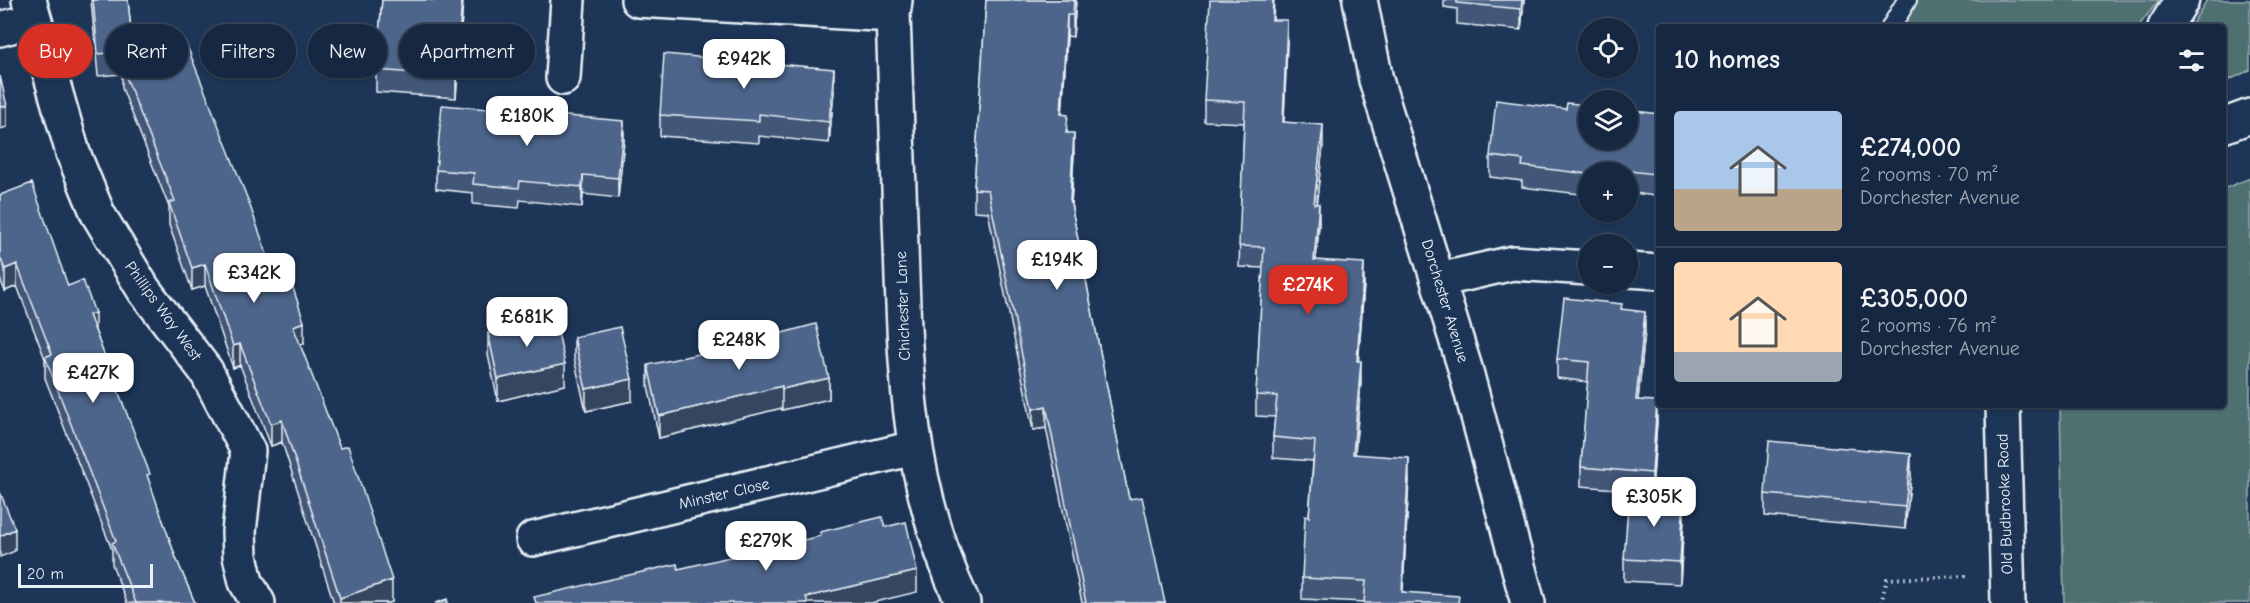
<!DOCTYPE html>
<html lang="en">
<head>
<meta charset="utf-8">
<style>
  body { margin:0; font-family:"Comic Neue",sans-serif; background:#1f3048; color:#f1f3f6; height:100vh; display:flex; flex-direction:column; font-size:22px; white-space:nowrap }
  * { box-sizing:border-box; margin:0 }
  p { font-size:20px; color:#9ea6b1 }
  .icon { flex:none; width:33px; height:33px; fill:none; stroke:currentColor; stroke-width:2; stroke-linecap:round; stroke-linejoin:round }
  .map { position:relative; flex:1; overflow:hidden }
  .details { position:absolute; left:1656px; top:24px; width:570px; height:384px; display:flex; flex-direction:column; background:#162841; border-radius:6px; box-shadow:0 2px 4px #0004,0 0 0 2px #35445a }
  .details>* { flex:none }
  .banner { position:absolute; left:18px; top:24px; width:570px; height:54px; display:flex; gap:12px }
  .fabs { position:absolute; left:1578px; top:18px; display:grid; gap:12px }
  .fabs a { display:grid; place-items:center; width:60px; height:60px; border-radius:50%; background:#162841; box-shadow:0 2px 4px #0004,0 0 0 2px #35445a; font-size:30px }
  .scale { position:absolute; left:18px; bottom:15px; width:135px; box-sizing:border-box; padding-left:6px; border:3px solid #e8f1f8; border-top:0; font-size:16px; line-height:21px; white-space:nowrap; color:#e8f1f8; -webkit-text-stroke:4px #1d3557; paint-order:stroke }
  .price { position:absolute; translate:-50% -51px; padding:0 14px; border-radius:12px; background:#fff; color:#222; font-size:20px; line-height:39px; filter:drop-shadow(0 2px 3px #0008) }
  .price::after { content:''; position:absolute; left:50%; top:36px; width:18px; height:14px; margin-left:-9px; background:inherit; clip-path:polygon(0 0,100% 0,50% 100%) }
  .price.current { background:#d93025; color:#fff }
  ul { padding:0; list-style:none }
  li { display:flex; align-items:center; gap:18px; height:150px; padding:0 18px }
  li+li { border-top:2px solid #35445a }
  li span { display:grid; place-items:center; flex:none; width:168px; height:120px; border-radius:6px; color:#555 }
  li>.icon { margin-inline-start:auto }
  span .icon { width:72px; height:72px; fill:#fffc; stroke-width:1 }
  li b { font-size:26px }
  h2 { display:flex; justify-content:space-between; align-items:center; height:72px; padding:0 18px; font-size:26px }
  .chip { padding:0 21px; border-radius:27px; background:#162841; box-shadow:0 2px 4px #0004,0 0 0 2px #35445a; font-size:21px; line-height:54px }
  .chip.current { background:#d93025; color:#fff }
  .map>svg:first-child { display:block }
  .green { fill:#4f7071; stroke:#9cb0b4; stroke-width:1.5 }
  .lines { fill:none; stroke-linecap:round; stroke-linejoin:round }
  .service-casing { stroke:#e8f1f8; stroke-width:22 }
  .minor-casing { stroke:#e8f1f8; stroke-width:38 }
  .tertiary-casing { stroke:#e8f1f8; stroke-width:38 }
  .path { stroke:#e8f1f8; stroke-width:4; stroke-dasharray:1.5 4.5; stroke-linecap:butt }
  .service { stroke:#1d3557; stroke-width:18 }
  .minor { stroke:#1d3557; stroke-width:33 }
  .tertiary { stroke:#1d3557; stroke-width:33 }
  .wall { fill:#425778; stroke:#e8f1f8; stroke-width:1.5 }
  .shaded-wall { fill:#364761; stroke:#e8f1f8; stroke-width:1.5 }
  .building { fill:#4d658b; stroke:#e8f1f8; stroke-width:1.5 }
  .labels { text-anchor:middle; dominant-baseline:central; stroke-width:4.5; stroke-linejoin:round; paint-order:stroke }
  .street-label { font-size:16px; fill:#e8f1f8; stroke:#1d3557 }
</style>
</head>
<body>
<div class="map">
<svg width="2250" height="603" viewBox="0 0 2250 603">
  <rect width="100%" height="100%" fill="#1d3557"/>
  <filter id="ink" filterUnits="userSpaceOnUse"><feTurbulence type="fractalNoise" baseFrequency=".0167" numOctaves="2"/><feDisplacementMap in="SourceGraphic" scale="12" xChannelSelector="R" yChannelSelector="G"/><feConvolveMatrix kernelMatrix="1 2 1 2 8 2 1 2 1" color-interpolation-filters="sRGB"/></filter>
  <g filter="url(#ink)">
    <path class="green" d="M1899,0h260l-21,27h-254z
      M2207,0h43v70l-27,13v-56h-33z
      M2250,178v425h-186l-4,-198h163v-216z"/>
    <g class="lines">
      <g class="service-casing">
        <path id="service" d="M1891,27l16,-27"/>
      </g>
      <g class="minor-casing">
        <path id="minor" d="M29,0l44,153 25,61 46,76 62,81 42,80 -9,81 1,24 6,26 12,21
          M638,0l255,15
          M895,0l-2,15c3,77 5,154 8,232 4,126 7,239 62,356
          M1360,0l16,80 89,288 63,235
          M2165,27l17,-27
          M0,29l34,-9
          M563,78l5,-78
          M1628,270l31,2
          M1439,280l74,-17 75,5
          M533,539l381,-91"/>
      </g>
      <g class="tertiary-casing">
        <path id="tertiary" d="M2223,126l27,-10
          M2003,405l5,198"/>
      </g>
      <path class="path" d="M1881,603l6,-24 80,-3"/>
      <use href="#service" class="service"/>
      <use href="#minor" class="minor"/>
      <use href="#tertiary" class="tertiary"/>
    </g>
    <path class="wall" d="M91,0h37l5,51v11l144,221 27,60 -4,2 92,257 -3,1h-55l-52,-161 -11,4 -31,-81 -7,3 -28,-82 -13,4 -23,-65v-18l-47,-119v-14l-24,2z
      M382,0h81l-7,98 -80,-6v-22z
      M986,0h90l-3,37 -6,-1 -5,78 12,40 -3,50 58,295 36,104h-83l-36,-175 -13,2 -45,-218 -14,-1v-22z
      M1444,0h80l-3,30 -64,-6v-15l-13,-2z
      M1273,20l14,21 -3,81 39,24 -7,58 3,21 -3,35 48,24 -6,77 3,21 -6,72 54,25 -6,113 56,11 -94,-1 -63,-3v-21l7,-61 4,-56 -40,-3v-21l2,-20 -19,-1v-21l7,-127 -24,-1 5,-144 -40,-2v-21z
      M834,91l-5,52 -70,-7v7l-99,-7v-21z
      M1566,109l93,5 -5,82 -26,-4v-20h-40v23l-66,-8v-6l-32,-4v-21z
      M624,140l-6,58 -35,-4 -1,13 -62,-7 -1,8 -46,-4v-11l-37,-4v-19z
      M0,195l68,91 27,44 81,228 19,45h-68l-15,-39v-14l-67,-172v-19l-28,-73 -12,5 -5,-12z
      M1622,309l23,22 -7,69 19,21 -5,71 -71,-6v-19l7,-85 -31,-4v-19z
      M488,333l77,52 -67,16 -10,-46z
      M574,337l58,64 -46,10 -12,-53z
      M648,365l181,13v21l-47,11v-2l-123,30 -11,-52z
      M1911,475l-6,54 -140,-13v-22z
      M1684,519l-4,65 -56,-3v-22z"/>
    <path class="shaded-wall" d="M462,0h1l-7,98v-22z
      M1074,0h2l-3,37v-22z
      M1273,0h1l-2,40v-20z
      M1522,0h2l-3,30v-21z
      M1067,15v21l-6,99v-21z
      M1287,20v21l-4,102v-21z
      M834,69v22l-5,52v-21z
      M7,106v21l-7,2v-22z
      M624,121v19l-6,58v-20z
      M1323,125v21l-9,79v-21z
      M1074,133v21l-4,67v-22z
      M1659,135v22l-5,39v-22z
      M583,175v19l-1,13v-20z
      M1319,204v21l-5,56v-21z
      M1364,263v21l-7,98v-21z
      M17,264v22l-12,5v-22z
      M205,264v22l-13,4v-22z
      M1645,312v19l-9,88v-19z
      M95,313v21l-6,-19z
      M304,322v21l-11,4v-21z
      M240,344v21l-7,3v-22z
      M1361,361v21l-8,93v-21z
      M565,364v21l-67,16v-22z
      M829,378v21l-47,11v-21z
      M632,379v22l-46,10v-22z
      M782,386v22l-123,30v-22z
      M1657,401v20l-5,71v-19z
      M1046,406v22l-13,2v-21z
      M282,420v22l-11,4v-22z
      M1911,454v21l-6,54v-22z
      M1409,458v21l-7,124v-11z
      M1684,497v22l-4,65v-22z
      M15,529v22l-15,6v-21z
      M917,571v21l-46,11h-65v-6z
      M392,580v22l-3,1h-49v-5z"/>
    <path class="building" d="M93,0h35l5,51 -35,3z
      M382,0h80l-6,76 -80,-6z
      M986,0h88l-1,15h-6l-6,99 7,1 -2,18h8l-4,66 59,300 13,-2 23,106h-79l-40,-197 -13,3 -45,-219 -14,-1z
      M1210,0h63l-1,20h15l-4,102 40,3 -9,79h5l-5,56 50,3 -7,98h4l-8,93 56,4 -7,134 57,4 -1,7h-94l2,-22 -64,-3 3,-62 4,1 6,-76 -42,-4 4,-41 -21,-1 8,-148 -25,-1 6,-144 -41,-2z
      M1457,0h65l-1,9 -64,-6z
      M185,41l63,159 29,83 13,-5 14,44 -11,4 47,122 8,-2 44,134 -52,18 -58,-178 -11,4 -31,-80 -7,2 -28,-82 -13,4 -23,-65 6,-2 -53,-134z
      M664,54l170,15 -5,53 -70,-8v7l-99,-6z
      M0,76l7,30 -7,1z
      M1496,100l70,9 1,-6 21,2v35h40v-30l31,4v21l-5,39 -56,-7v5h-10v2l-66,-8 1,-6 -33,-4z
      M442,105l182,16 -6,57 -35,-3 -1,12 -62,-6 -1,7 -46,-4 1,-11 -38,-3z
      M32,183l36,103 15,-6 12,33 -6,2 61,159 -3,1 29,83 19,45h-59l-24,-60 4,-2 -71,-184 7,-3 -35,-90 -12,5 -5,-12v-62z
      M1564,298l58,6 -1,5 24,3 -9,88 21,1 -5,72 -71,-6 8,-105 -32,-3z
      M555,318l10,46 -67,15 -10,-46z
      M816,324l13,54 -47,11v-3l-123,30 -11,-51 78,-17z
      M620,327l12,52 -46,10 -12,-52z
      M1769,441l142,13 -6,53 -140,-13z
      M0,492l15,37 -15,7z
      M1629,494l55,3 -4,65 -56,-3z
      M882,517l3,10 21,-5 11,49 -111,26 2,6h-272l-2,-6 143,-33 1,5 143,-33 -1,-4z
      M447,599l1,4h-13z"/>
  </g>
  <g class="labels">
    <g class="street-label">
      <text transform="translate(1445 301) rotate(73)">Dorchester Avenue</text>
      <text transform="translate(903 306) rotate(-92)">Chichester Lane</text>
      <text transform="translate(163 311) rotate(54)">Phillips Way West</text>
      <text transform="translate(724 494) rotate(-13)">Minster Close</text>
      <text transform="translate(2005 504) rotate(-92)">Old Budbrooke Road</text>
    </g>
  </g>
</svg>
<div class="fabs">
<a><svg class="icon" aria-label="locate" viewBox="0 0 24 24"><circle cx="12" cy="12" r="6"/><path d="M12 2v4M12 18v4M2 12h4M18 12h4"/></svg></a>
<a><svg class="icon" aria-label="layers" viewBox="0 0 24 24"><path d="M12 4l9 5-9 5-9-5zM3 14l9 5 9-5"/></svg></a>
<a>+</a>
<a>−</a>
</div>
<div class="scale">20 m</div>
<b class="price" style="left:744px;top:90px">£942K</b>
<b class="price" style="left:527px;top:147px">£180K</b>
<b class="price" style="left:1057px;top:291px">£194K</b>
<b class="price" style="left:254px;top:304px">£342K</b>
<b class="price current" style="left:1308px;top:316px">£274K</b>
<b class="price" style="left:527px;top:348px">£681K</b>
<b class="price" style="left:739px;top:371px">£248K</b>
<b class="price" style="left:93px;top:404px">£427K</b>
<b class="price" style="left:1654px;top:528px">£305K</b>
<b class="price" style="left:766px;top:572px">£279K</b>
<div class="banner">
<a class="chip current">Buy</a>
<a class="chip">Rent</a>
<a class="chip">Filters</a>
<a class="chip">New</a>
<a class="chip">Apartment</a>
</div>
<section class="details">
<h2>10 homes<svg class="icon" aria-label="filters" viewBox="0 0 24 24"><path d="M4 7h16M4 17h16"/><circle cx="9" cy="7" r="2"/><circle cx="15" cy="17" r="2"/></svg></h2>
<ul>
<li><span style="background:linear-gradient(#a9c7e8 65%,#b9a48a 0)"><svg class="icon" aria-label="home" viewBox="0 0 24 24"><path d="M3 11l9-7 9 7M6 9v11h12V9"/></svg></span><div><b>£274,000</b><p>2 rooms · 70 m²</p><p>Dorchester Avenue</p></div></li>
<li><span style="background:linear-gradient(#ffd9b3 75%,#9aa5b1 0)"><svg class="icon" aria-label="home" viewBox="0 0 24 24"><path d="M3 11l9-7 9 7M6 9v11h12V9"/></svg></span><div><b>£305,000</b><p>2 rooms · 76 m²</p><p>Dorchester Avenue</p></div></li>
</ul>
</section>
</div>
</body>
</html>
